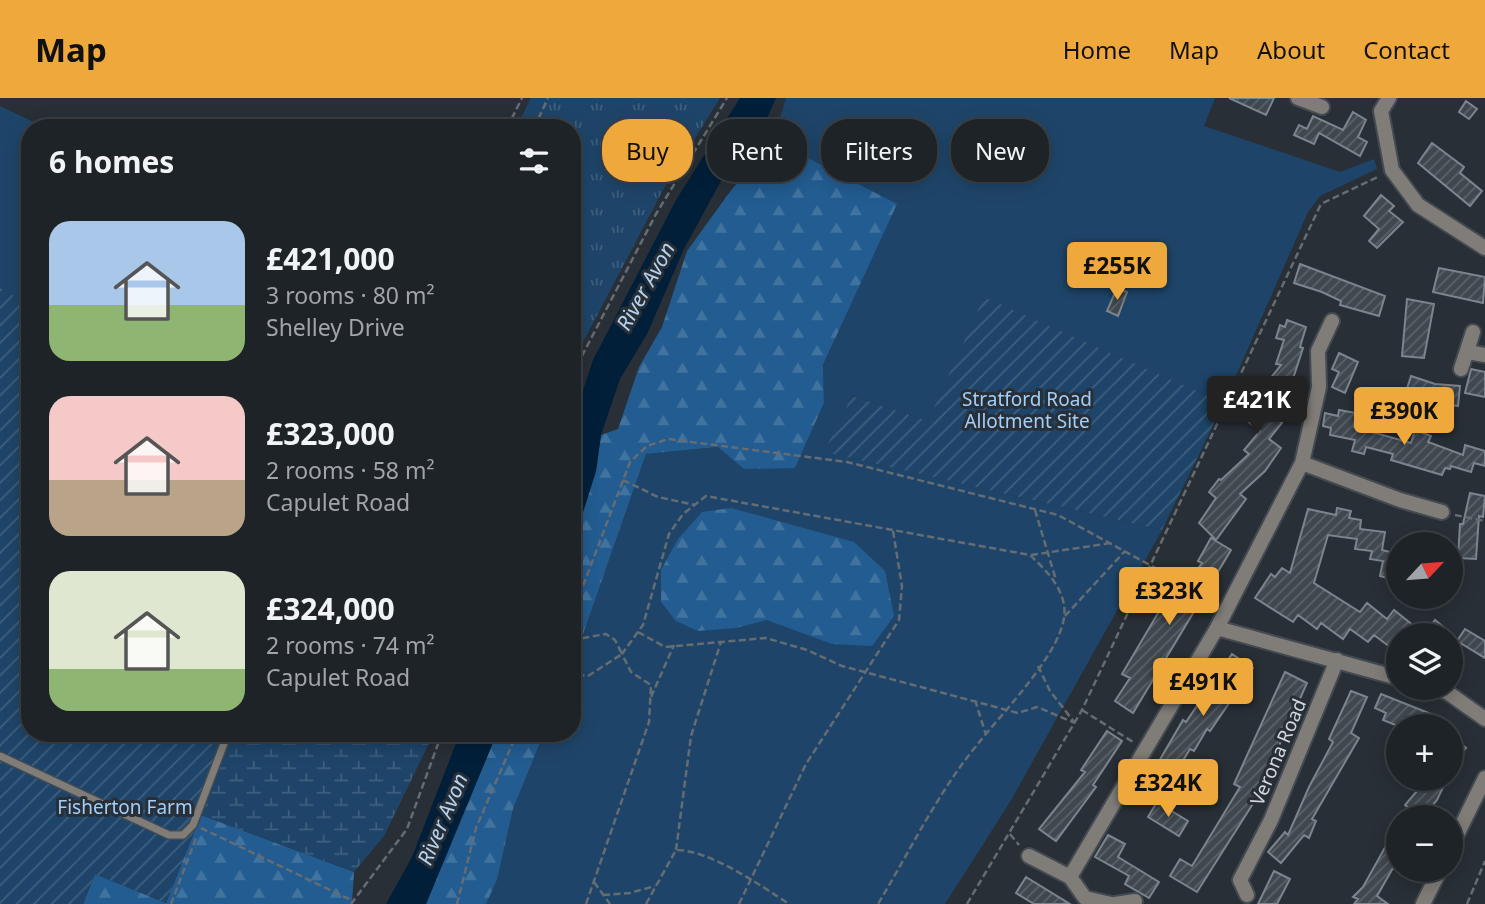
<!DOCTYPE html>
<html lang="en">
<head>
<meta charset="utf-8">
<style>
  body { margin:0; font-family:"Noto Sans",sans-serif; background:#2b2f34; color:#f1f3f6; height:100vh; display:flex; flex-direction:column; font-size:26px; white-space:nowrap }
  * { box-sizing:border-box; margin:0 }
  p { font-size:23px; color:#a1a4a8 }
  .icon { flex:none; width:38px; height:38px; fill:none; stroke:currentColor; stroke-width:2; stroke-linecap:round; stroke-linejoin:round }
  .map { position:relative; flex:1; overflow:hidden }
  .panel { position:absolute; left:21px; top:21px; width:560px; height:623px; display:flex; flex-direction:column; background:#1e2328; border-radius:28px; box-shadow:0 4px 18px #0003,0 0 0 2px #3c4045 }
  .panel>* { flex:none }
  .hud { position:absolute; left:602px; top:21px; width:665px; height:63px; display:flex; gap:14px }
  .needle { width:46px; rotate:64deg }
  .fabs { position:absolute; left:1386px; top:434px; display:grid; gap:14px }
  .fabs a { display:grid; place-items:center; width:77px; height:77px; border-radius:50%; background:#1e2328; box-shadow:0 4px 18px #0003,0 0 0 2px #3c4045; font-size:35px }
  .price { position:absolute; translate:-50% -60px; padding:0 16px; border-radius:7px; background:#eea83c; color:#111; font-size:23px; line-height:46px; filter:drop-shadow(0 2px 4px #0008) }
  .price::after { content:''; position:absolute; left:50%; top:42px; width:21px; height:16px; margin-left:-10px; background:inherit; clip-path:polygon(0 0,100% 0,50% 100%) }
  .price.on { background:#222; color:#fff }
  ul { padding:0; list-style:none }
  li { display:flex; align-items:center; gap:21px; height:175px; padding:0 28px }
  li span { display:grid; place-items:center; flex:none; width:196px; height:140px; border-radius:21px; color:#555 }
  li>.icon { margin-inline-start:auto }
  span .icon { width:84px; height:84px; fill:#fffc; stroke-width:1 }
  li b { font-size:30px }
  h2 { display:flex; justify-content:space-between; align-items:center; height:84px; padding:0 28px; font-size:30px }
  .pill { padding:0 24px; border-radius:28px; background:#1e2328; box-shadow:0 4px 18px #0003,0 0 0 2px #3c4045; font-size:24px; line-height:63px }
  .pill.on { background:#eea83c; color:#111 }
  header { display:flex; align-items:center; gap:42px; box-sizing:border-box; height:98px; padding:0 35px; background:#eea83c; color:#111 }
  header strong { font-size:33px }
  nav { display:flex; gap:38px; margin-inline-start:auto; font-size:24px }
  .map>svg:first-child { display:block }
  .grass { fill:#1e4569 }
  .forest { fill:url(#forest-firs) }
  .wetland { fill:url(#wetland-marsh) }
  .park { fill:url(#park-tufts) }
  .garden { fill:url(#garden-furrows) }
  .water { fill:#021f3a }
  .building { fill:url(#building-hatch); stroke:#7c848d; stroke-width:2 }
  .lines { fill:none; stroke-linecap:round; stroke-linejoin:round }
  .service-casing { stroke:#434a51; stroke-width:10 }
  .minor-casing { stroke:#434a51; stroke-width:18 }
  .tertiary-casing { stroke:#434a51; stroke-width:18 }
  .path { stroke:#656c72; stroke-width:2.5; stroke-dasharray:7 3.5; stroke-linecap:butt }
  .service { stroke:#807d79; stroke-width:7 }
  .minor { stroke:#807d79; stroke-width:14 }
  .tertiary { stroke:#807d79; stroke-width:14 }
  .labels { text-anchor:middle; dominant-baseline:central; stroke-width:6; stroke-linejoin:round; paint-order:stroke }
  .park-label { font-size:19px; fill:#a1cefb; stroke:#282f36 }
  .street-label { font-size:19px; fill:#d3d8dd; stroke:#282f36 }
  .water-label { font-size:21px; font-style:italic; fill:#b5d3f1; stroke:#282f36 }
</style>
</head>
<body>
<header>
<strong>Map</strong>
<nav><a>Home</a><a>Map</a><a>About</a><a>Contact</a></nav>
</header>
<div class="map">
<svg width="1485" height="806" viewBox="0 0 1485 806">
  <defs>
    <pattern id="forest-firs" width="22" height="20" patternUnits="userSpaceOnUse" patternTransform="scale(1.75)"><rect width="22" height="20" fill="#225c90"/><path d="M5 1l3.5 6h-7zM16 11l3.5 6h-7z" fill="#41739f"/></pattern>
    <pattern id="wetland-marsh" width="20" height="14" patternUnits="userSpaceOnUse" patternTransform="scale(1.75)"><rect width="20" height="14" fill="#1e4569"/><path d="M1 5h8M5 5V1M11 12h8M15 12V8" fill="none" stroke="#3e5f7e"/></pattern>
    <pattern id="park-tufts" width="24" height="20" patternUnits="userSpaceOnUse" patternTransform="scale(1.75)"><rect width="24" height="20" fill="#1e4569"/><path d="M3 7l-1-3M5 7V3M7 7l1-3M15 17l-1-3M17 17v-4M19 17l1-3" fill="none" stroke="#3e5f7e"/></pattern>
    <pattern id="garden-furrows" width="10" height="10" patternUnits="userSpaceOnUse" patternTransform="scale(1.75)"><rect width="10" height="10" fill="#1e4569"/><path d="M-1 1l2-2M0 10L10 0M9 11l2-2" fill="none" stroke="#3e5f7e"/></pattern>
    <pattern id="building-hatch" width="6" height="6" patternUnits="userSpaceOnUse" patternTransform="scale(1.75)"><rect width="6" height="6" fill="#40484f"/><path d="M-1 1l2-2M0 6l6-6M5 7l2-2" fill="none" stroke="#5b6268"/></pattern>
  </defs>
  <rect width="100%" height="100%" fill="#282f36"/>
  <path class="grass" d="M786,0h429l-11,28 136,46 34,-13 3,10 -57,27 -12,16 -84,191 -239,-105 -57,123 -76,-25 -27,56 337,78 -152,272 -65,102h-459l11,-24 16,-71 31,-76h28v-67l74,-212 73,-7 76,21 29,-65 -1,-37 73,-162 -123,-64z
    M0,8l46,22h-16v176l-30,-16z"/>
  <path class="forest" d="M773,42l124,64 -74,161 1,38 -29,65 -51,1 -26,-22 -72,7 -74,212v-119l24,-76 5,-36 17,-6 21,-62 23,-40 25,-76 42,-58z
    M731,410l123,34 31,29 9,45 -22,30 -40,-2 -65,-24 -31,8 -38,3 -22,-10 -15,-19v-32l17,-31 24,-27z
    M497,635h47l-31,76 -16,71 -11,24h-60z
    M201,717l153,57 -2,32h-269l12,-30 71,29z"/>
  <path class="wetland" d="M233,635h201l-50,103 -30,36 -153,-57z"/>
  <path class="park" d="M531,0h189l-57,92 -91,173v-235h-56z"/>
  <path class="garden" d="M0,190l30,16v429h203l-67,170 -71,-29 -12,30h-83z
    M984,199l240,106 -62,127 -338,-78 28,-56 76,25z"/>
  <path class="water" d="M740,0h36l-16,36 -25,25 -13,20 -38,70 -37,85 -27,45 -19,56 -5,36 -24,76v-123l21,-64 83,-160z
    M460,635h37l-71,171h-40l26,-47z"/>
  <path class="building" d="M1229,0h45l-8,17z
    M1466,3l11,8 -8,10 -10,-7z
    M1353,14l13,8 -8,17 9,5 -7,14 -41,-23 -5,11 -20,-9 5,-10 8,4 6,-13 30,14z
    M1432,45l32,24 -4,6 22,18 -12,15 -52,-43z
    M1381,97l13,11 -5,5 14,11 -26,26 -8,-7 10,-12 -15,-13z
    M1300,166l85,32 -6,20 -39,-11 1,-4 -19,-9 -28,-9z
    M1439,170l46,9 -2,26 -50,-11z
    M1117,190l10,4 -9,24 -11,-5z
    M1407,201l27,5 -10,54 -22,-2z
    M1287,222l19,7 -6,20 3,1 -13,40 3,3 -20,25 9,7 -13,16 12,9 -16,23 -25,23 6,5 -30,41 -17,-17 17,-25 -7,-6 10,-13 2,1 28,-26 -5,-4 16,-19 -11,-9 21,-27 -8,-6 19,-24 -5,-1 8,-24 -8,-2 4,-13 5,2z
    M1339,255l19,9 -13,31 -13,-6 7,-15 -7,-3z
    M1471,271l14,3v25l-20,-4z
    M1411,278l24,8 25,2 -2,20 -7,-1v4l-31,-3 2,-6 -17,-5z
    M1339,312l17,3 -2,14 57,16 4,-13 16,6 -3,6 35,13 2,-10 20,6v15l-11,-3 -3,9 -20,-6 -1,3 -5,-1 -3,7 -51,-15 2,-6 -27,-7 -2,7 -12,-3 3,-11 -25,-5 1,-7 -8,-2 2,-13 13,3z
    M1470,395l15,3 -2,21 -4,-1 -3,43 -18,-1 2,-34h3z
    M1337,410l14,3 -2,7 12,2 -1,9 25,3 -3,18 16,4 -3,26 -15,-4 3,-15 -13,-2 2,-8 -17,-2 2,-10 -29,-4 -14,48 46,29 7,-9 20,16 7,-9 30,24 11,-14 18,15h-55v9l-4,6 -20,-15 -6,7 -18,-13 -7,10 -22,-16 -4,6 -19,-14 -5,7 -38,-24 16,-24 4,3 7,-9 8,5 18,-64 28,6z
    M1211,440l20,12 -98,163 -18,-12 15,-23 -8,-4 52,-88 8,4 20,-27 -4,-2z
    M1465,531l20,12v17l-28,-17z
    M1232,556l21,14 -43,63 -3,-2 -13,22 -4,-2 -22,36 -17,-10 32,-55 3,2z
    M1285,574l22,11 -53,119 -57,90 -27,-16 10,-17 12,7 48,-79 -6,-3z
    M1351,593l16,6 -16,36 8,5 -47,81 4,2 -7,17 -5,-3 -23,28 -13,-11 17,-20 3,3 21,-48 24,-45 -4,-3z
    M1381,596l60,24 -7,8h-12l-19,-7 -5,7 -15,-6 3,-7 -11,-5z
    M1107,633l15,10 -29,44 3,2 -40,54 -17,-12 46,-57 -4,-2z
    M1451,638l15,12 -15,19z
    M1427,681h20l-10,21 -14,17h-17l4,-8 -5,-4z
    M1157,704l31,19 -9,15 -31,-19z
    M1398,726v47l-5,-3 -16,28 11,8h-34l4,-5 -5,-2 10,-10z
    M1108,737l17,9 -7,13 41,25 -10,16 -24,-14 4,-8 -34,-19z
    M1274,773l16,8 -13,25h-19z
    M1026,779l44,27h-36l-18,-11z"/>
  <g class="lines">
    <g class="service-casing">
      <path id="service" d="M0,658l169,79h14l10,-10 35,-92"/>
    </g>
    <g class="minor-casing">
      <path id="minor" d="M1298,0l24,9
        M1468,254l17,3
        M1461,271l12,-37
        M1302,365l98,37 42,12
        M1217,530l181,50
        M1433,590l14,4 38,27
        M1029,758l41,21
        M1247,797l-7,-15 31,-60 66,-160
        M1111,806l-26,-6 -15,-21 147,-249 85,-165 17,-76 -1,-36 14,-30
        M1115,806l20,-3"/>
    </g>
    <g class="tertiary-casing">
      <path id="tertiary" d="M1389,0l-8,13 11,59 26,35 67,43
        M1451,749l34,-69
        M1423,806l17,-34"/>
    </g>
    <path class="path" d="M507,30l15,-30
      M534,30l14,-30
      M572,277l84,-161 71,-116
      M623,382l35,17 37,8
      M1035,412l21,70
      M1455,417l30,6
      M1031,457l80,-12
      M572,517l58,-153 17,-16 21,-7 179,23 211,53 158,86
      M1065,518l60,-65
      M638,534l27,15 101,-9 41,12 35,16 176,47 19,-6 38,16
      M572,542l34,-6 9,6 7,14 -34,22 -16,-2
      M1038,568l12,25 24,31
      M651,599l23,-52
      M975,602l11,35
      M1082,612l51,32
      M201,730l152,73
      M1010,736l9,11
      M676,752l15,-114 30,-94
      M594,784l16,22
      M603,797l27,-2 25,-7
      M171,806l25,-66
      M351,806l56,-75 35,-96
      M457,806l19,-76 41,-95
      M586,806l63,-182 2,-37 -20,-13 -9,-18 21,-29 26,-91 14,-20 23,-18 324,59c17,16 38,37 34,63 -6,39 -63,96 -87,127 -39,47 -67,106 -99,159
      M646,806l30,-54c34,0 84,35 113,54
      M739,806l67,-140 93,-144 3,-34 -9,-55
      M967,806l115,-194 239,-506 59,-28
      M1467,806l18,-43"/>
    <use href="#service" class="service"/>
    <use href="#minor" class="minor"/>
    <use href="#tertiary" class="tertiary"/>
  </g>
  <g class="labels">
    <g class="park-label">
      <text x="1027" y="301">Stratford Road<tspan x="1027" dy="22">Allotment Site</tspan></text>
      <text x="125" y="709">Fisherton Farm</text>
    </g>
    <g class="street-label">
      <text transform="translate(1278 654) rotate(-67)">Verona Road</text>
    </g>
    <g class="water-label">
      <text transform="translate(645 188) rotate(-61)">River Avon</text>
      <text transform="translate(442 721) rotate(-67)">River Avon</text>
    </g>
  </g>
</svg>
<div class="fabs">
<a><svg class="needle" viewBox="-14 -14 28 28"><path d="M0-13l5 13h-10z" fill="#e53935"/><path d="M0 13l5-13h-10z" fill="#a1a4a8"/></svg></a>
<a><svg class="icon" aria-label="layers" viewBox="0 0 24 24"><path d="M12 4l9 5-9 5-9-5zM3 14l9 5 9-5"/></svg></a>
<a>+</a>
<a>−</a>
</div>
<b class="price" style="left:1117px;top:204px">£255K</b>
<b class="price on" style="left:1257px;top:338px">£421K</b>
<b class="price" style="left:1404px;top:349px">£390K</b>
<b class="price" style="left:1169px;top:529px">£323K</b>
<b class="price" style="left:1203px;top:620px">£491K</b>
<b class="price" style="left:1168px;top:721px">£324K</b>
<div class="hud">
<a class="pill on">Buy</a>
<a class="pill">Rent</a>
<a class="pill">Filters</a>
<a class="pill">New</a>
</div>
<section class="panel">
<h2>6 homes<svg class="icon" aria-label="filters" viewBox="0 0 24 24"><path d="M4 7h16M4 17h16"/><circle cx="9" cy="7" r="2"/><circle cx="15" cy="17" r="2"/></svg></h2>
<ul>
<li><span style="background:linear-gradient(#a9c7e8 60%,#8fb573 0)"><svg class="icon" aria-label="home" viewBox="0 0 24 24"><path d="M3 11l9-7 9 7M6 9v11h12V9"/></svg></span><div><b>£421,000</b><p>3 rooms · 80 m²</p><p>Shelley Drive</p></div></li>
<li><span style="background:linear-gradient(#f6c9c9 60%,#b9a48a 0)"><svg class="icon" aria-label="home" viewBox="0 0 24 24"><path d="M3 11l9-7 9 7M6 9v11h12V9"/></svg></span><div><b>£323,000</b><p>2 rooms · 58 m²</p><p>Capulet Road</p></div></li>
<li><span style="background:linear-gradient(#dfe7d0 70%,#8fb573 0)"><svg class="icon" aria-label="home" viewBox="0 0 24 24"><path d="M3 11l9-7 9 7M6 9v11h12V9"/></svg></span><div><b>£324,000</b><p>2 rooms · 74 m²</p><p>Capulet Road</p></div></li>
</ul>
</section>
</div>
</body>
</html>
